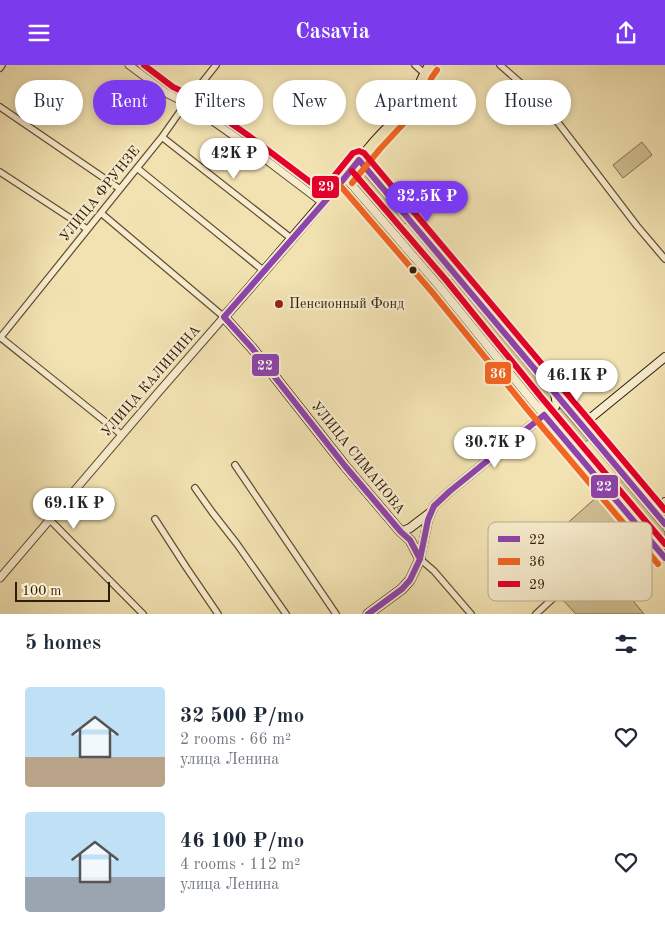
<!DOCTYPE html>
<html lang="en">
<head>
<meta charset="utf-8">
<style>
  body { margin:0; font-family:"Old Standard TT",serif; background:#f2f2f3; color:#1f2937; height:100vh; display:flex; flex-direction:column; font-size:19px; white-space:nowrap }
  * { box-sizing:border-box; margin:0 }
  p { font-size:16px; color:#747a83 }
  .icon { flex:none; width:28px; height:28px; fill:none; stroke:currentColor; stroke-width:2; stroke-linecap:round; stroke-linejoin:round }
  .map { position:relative; height:549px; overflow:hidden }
  .side { display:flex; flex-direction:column; background:#fff; flex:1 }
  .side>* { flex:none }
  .banner { position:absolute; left:15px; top:15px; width:635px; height:45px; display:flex; gap:10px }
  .scale { position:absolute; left:15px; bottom:12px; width:95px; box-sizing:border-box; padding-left:5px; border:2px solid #2f1c09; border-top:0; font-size:14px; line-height:18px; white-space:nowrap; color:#2f1c09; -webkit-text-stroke:4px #f7eccd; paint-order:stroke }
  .price { position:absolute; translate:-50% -42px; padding:0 11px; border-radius:18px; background:#fff; color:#222; font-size:16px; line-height:32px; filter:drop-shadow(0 1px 2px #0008) }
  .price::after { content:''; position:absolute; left:50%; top:30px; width:15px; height:11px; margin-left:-8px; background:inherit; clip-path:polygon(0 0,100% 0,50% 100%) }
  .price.on { background:#7c3aed; color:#fff }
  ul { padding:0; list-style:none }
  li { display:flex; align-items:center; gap:15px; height:125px; padding:0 25px }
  li span { display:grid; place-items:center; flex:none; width:140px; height:100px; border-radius:5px; color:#555 }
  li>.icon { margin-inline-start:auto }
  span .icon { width:60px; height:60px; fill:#fffc; stroke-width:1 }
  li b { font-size:21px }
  h2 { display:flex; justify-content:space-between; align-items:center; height:60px; padding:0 25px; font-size:21px }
  .pill { padding:0 18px; border-radius:22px; background:#fff; box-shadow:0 2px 8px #0003; font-size:18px; line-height:45px }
  .pill.on { background:#7c3aed; color:#fff }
  header { display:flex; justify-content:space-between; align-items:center; height:65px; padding:0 25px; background:#7c3aed; color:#fff; font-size:22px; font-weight:600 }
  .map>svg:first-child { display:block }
  .green { fill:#d1c095; stroke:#806e4f }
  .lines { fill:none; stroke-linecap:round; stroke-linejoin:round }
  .minor-casing { stroke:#604e33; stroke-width:8 }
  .tertiary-casing { stroke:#604e33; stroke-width:9 }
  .secondary-casing { stroke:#2f1c09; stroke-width:10 }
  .primary-casing { stroke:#2f1c09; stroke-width:11 }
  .minor { stroke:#f7eccd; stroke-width:5.5 }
  .tertiary { stroke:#f7eccd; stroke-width:7 }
  .secondary { stroke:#f7eccd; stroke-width:8 }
  .primary { stroke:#f2e2b2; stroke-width:9 }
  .bus-1-casing { stroke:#f7eccd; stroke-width:10 }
  .bus-2-casing { stroke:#f7eccd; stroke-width:10 }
  .bus-3-casing { stroke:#f7eccd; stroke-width:10 }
  .bus-1 { stroke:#8e44ad; stroke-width:6 }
  .bus-2 { stroke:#f26522; stroke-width:6 }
  .bus-3 { stroke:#e4002b; stroke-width:6 }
  .bus-dot { fill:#2f1c09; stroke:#f7eccd; stroke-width:2 }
  .poi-dot { fill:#8f2418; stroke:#f7eccd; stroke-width:2 }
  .labels { text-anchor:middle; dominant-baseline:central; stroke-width:4.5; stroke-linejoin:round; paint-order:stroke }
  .street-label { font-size:14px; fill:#2f1c09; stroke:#f7eccd }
  .poi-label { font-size:14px; fill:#2f1c09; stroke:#f7eccd; text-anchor:start }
  .key { fill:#f7eccd; stroke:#bbae92; stroke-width:1 }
  .key-label { font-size:14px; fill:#2f1c09 }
  .line-badge { stroke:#f7eccd; stroke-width:2 }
  .badge-label { font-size:14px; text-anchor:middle; font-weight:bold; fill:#fff }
</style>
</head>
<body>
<header><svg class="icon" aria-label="menu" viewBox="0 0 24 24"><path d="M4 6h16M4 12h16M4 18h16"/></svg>Casavia<svg class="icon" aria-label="share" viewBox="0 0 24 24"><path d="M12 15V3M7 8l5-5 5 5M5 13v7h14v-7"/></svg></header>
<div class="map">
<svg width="665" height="549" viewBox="0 0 665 549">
  <rect width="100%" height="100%" fill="#f2e2b2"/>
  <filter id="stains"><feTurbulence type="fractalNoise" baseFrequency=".004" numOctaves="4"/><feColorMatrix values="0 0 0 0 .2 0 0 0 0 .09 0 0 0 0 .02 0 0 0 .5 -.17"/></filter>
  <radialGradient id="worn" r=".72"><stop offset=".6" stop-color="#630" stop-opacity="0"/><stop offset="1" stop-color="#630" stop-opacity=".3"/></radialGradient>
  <path class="green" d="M642,77l10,13 -29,23 -10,-13z
    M364,109l42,49 -8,7 -43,-49z
    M453,214l100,119v8h-9l-100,-120z
    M560,343l28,32 -9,7 -27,-32z
    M616,408l49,59v18l-59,-69z
    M599,430l27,30 -82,73 -27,-30z
    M600,496l44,53h-68l-16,-17z"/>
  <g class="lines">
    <g class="minor-casing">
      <path id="minor" d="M415,0l9,8
        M500,0l47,41 9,14 36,47 45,59 28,33
        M0,3l2,-3
        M0,42l120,82
        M162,72l130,102
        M137,103l127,103
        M0,107l87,57
        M101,148l123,104
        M0,272l122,98
        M0,273l162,-201 24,-34 30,-38
        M235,400l101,149
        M195,423l17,24 25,32 49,70
        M155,454l31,48 32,47
        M50,455l93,94
        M420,494l14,12 37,43
        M536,549l99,-91"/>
    </g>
    <g class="tertiary-casing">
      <path id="tertiary" d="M129,0l39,29 18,9 14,9 44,31 79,60
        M0,513l156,-183 68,-78"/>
    </g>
    <g class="secondary-casing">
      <path id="secondary" d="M359,95l306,364
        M345,112l94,109 95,117 131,155
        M353,121l-1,-10 7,-7 9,1
        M540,342l9,3c9,-2 8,-8 6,-16
        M582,360l83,-68
        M654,446l11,-9
        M401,467l9,-4 21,-16
        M420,494l8,-39 6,-14 16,-15 94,-76"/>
    </g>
    <g class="primary-casing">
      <path id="primary" d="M368,549l34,-25 8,-9 10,-21 -10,-19 -9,-8 -56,-66 -93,-118 -28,-31c49,-56 98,-113 146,-170 12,-15 27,-27 39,-42 9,-12 12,-28 21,-40"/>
    </g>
    <use href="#minor" class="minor"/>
    <use href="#tertiary" class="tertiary"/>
    <use href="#secondary" class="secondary"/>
    <use href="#primary" class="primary"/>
    <g class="bus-1-casing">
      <path id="bus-1" d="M544,350l121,143
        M420,494l-10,-19 -9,-8 -56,-66 -93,-118 -28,-31 110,-126 25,-31 306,364
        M368,549l34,-25 8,-9 10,-21 8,-39 6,-14 16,-15 94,-76"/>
    </g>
    <g class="bus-2-casing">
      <path id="bus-2" d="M338,118l94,109 95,117 131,155
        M352,118l28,-34 37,-40 15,-32 5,-7"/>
    </g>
    <g class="bus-3-casing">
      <path id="bus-3" d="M144,0l29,22 17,8 15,10 44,31 73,55 31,-38 6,-2 5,2 301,357
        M352,106l94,109 95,117 124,147"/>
    </g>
    <use href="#bus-1" class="bus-1"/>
    <use href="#bus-2" class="bus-2"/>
    <use href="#bus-3" class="bus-3"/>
  </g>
  <circle class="bus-dot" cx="413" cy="205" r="4.5"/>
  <circle class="poi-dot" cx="279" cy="239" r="5"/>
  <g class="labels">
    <g class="street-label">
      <text transform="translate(100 129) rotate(-51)">УЛИЦА ФРУНЗЕ</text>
      <text transform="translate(151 316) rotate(-49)">УЛИЦА КАЛИНИНА</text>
      <text transform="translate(358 393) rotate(51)">УЛИЦА СИМАНОВА</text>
    </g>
    <g class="poi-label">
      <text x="289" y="239">Пенсионный Фонд</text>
    </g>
  </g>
  <rect x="488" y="457" width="164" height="79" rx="8" class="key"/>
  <rect x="498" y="471" width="22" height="6" fill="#8e44ad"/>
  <rect x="498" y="493" width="22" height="7" fill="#f26522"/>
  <rect x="498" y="516" width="22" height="6" fill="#e4002b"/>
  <g class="key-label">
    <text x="529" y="479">22</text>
    <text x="529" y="501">36</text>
    <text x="529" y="524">29</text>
  </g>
  <g class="line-badge">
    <rect x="311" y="110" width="29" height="24" rx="5" fill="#e4002b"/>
    <rect x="251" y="288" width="29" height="24" rx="5" fill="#8e44ad"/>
    <rect x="484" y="296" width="28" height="24" rx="5" fill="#f26522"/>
    <rect x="590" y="409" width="29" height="25" rx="5" fill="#8e44ad"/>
  </g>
  <g class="badge-label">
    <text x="326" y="126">29</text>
    <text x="265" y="305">22</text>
    <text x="498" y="313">36</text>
    <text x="604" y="426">22</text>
  </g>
  <rect width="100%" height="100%" filter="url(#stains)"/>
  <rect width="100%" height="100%" fill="url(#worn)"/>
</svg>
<div class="scale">100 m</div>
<b class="price" style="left:234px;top:115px">42K ₽</b>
<b class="price on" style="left:427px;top:158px">32.5K ₽</b>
<b class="price" style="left:577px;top:337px">46.1K ₽</b>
<b class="price" style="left:495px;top:404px">30.7K ₽</b>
<b class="price" style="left:74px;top:465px">69.1K ₽</b>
<div class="banner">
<a class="pill">Buy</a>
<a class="pill on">Rent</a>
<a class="pill">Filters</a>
<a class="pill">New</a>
<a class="pill">Apartment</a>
<a class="pill">House</a>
</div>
</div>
<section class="side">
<h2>5 homes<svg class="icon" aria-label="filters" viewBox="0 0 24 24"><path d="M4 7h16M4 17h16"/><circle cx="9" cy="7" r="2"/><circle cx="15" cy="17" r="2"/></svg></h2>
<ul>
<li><span style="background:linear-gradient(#bfe0f5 70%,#b9a48a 0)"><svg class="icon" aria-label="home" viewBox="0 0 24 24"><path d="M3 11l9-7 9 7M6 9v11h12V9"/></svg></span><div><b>32 500 ₽/mo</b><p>2 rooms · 66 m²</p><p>улица Ленина</p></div><svg class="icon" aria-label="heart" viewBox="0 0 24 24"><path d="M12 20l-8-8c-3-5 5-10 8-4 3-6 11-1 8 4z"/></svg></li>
<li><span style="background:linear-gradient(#bfe0f5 65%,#9aa5b1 0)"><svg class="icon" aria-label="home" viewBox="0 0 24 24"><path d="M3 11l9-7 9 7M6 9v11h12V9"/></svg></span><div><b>46 100 ₽/mo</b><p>4 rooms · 112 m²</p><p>улица Ленина</p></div><svg class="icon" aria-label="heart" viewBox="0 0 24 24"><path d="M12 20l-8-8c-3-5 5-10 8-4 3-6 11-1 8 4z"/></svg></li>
</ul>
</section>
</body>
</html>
